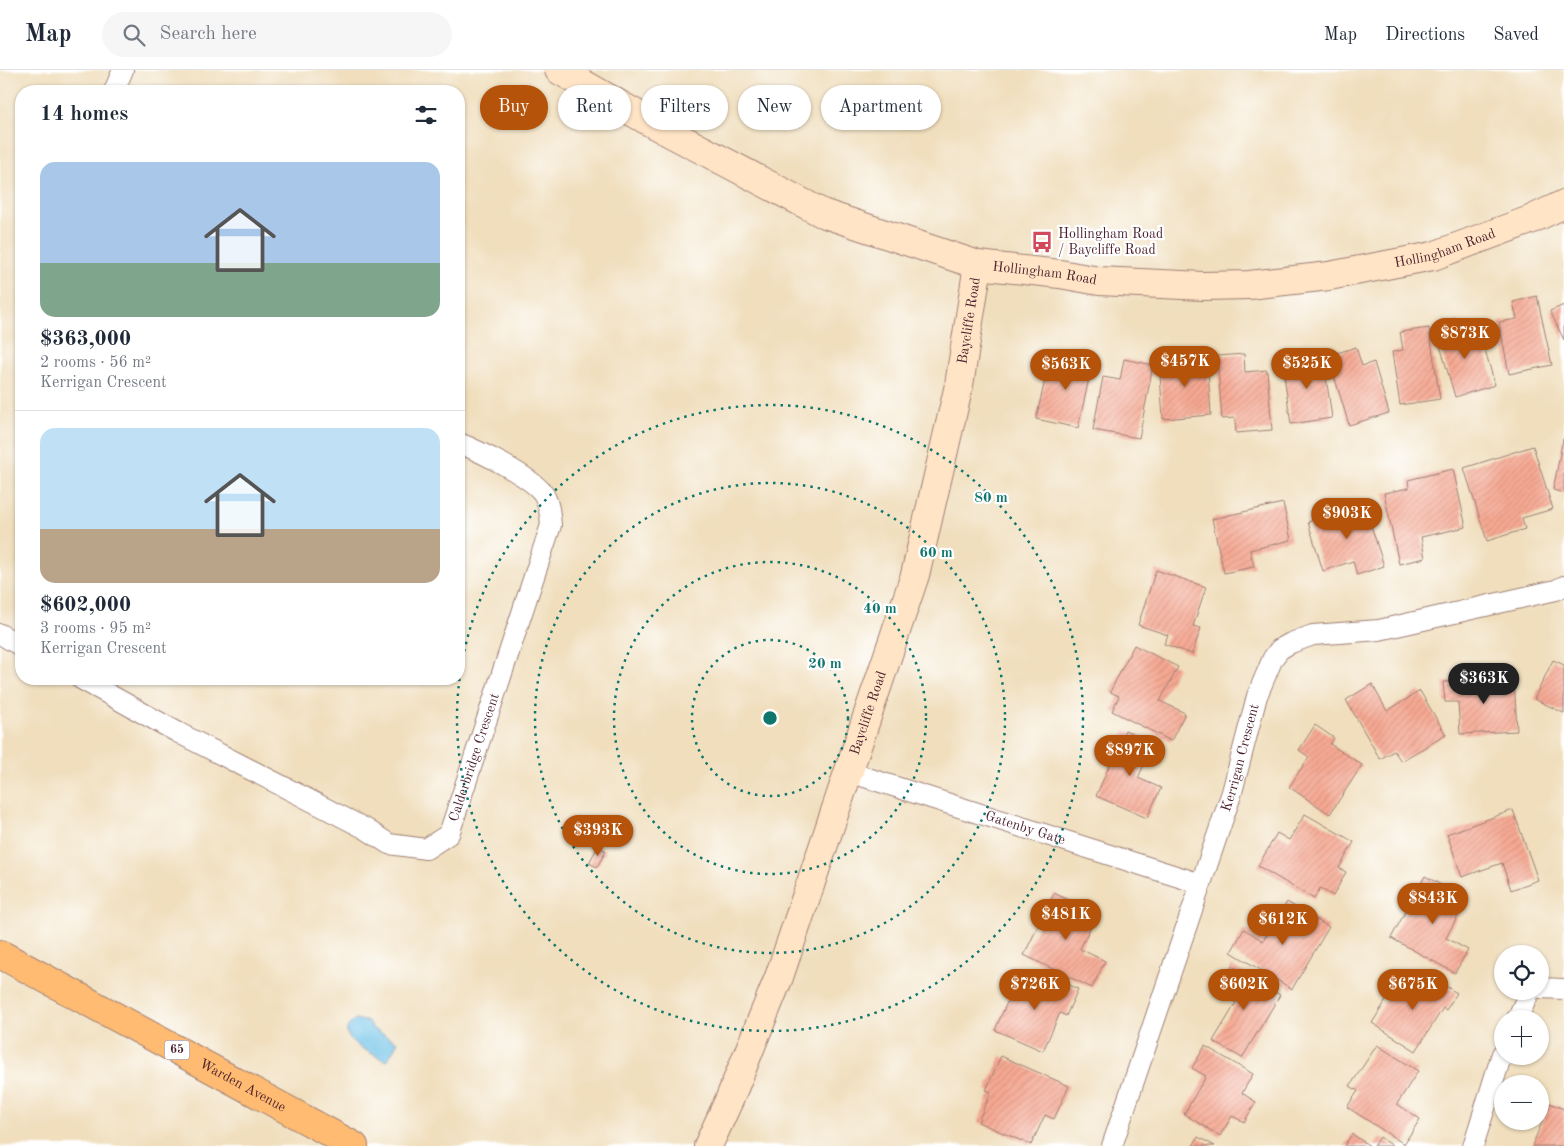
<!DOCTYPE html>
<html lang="en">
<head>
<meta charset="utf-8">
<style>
  body { margin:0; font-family:"Old Standard TT",serif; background:#f6f6f7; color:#1f2937; height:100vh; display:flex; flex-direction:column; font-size:19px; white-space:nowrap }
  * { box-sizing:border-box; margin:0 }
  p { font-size:16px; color:#747a83 }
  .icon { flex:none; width:28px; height:28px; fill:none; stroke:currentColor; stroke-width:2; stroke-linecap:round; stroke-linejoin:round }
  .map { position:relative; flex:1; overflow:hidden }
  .panel { position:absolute; left:15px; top:15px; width:450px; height:600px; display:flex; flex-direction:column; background:#fff; border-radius:20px; box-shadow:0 1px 4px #0004 }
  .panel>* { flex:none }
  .guide { position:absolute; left:480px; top:15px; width:475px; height:45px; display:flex; gap:10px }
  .fabs { position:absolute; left:1494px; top:875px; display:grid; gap:10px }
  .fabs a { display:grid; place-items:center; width:55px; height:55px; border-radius:50%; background:#fff; box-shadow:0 1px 4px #0004; font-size:25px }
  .price { position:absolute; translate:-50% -42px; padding:0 11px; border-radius:18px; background:#b45309; color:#fff; font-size:16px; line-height:32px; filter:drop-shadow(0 1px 2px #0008) }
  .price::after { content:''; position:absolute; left:50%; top:30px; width:15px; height:11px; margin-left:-8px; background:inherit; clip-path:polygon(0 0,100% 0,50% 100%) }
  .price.selected { background:#222; color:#fff }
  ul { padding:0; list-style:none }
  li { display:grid; align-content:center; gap:10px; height:265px; padding:0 25px }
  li+li { border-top:1px solid #e0e1e3 }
  li span { display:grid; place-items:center; height:155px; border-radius:15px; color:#555 }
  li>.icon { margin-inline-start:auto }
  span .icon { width:90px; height:90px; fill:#fffc; stroke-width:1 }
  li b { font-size:21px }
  h2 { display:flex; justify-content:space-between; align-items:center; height:60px; padding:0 25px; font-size:21px }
  .pill { padding:0 18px; border-radius:22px; background:#fff; box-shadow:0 1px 4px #0004; font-size:18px; line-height:45px }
  .pill.selected { background:#b45309; color:#fff }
  header { display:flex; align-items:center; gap:30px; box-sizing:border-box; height:70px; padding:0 25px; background:#fff; border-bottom:1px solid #e0e1e3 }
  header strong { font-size:24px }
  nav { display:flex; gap:28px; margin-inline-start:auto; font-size:18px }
  .search { width:350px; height:45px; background:#f6f6f7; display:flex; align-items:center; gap:12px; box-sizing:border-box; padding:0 18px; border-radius:28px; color:#747a83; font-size:19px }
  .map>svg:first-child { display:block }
  .water { fill:#69c0e6; stroke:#5a7088 }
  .building { fill:url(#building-hatch) }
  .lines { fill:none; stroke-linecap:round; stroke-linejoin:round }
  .street-casing { stroke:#9d7e74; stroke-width:22 }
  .secondary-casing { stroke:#9d7e74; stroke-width:30 }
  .primary-casing { stroke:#9d7e74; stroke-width:30 }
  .street { stroke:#fff; stroke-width:20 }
  .secondary { stroke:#ffe4c6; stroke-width:28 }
  .primary { stroke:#ffbb71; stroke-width:28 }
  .ring { fill:none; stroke:#0f766e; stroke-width:2.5; stroke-dasharray:2.5 5 }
  .labels { text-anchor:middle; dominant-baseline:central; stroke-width:4.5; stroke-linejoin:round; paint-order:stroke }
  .shield { fill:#fff; stroke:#80626b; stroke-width:1 }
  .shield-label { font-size:12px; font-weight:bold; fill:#4a1f2b }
  .poi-label { font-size:14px; fill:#4a1f2b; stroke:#fff; text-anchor:start }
  .street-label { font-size:14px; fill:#4a1f2b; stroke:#fff }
  .centre { fill:#0f766e; stroke:#fff; stroke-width:2.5 }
  .ring-label { font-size:15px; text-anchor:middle; font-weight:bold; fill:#0f766e; stroke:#fff; stroke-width:4.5; stroke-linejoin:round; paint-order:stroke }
</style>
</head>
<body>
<header>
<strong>Map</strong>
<div class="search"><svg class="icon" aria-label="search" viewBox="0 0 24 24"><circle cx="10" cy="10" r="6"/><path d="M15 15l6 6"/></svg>Search here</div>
<nav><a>Map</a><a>Directions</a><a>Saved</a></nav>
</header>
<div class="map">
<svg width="1564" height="1076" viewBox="0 0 1564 1076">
  <defs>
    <pattern id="building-hatch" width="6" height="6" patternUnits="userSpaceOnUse" patternTransform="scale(1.25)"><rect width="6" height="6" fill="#f6a993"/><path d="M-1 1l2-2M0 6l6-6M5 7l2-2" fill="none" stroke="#d4917f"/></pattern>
  </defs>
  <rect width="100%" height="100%" fill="#fff"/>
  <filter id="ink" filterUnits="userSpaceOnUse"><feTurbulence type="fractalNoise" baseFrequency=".02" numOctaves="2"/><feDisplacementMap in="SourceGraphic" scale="10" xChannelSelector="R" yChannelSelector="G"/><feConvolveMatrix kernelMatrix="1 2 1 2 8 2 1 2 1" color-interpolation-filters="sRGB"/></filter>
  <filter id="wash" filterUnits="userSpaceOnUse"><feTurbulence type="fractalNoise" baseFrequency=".0096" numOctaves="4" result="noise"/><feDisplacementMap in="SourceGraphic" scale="20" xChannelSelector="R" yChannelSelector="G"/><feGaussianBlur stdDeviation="1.12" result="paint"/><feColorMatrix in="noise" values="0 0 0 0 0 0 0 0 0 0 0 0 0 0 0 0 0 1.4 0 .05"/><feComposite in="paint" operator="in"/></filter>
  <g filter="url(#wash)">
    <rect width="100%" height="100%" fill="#f0debc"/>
    <path class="water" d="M355,950l13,1 5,8 25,13 -11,19c-12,-6 -59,-24 -32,-41z"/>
    <g id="blocks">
      <path class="building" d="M1537,226l15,69 -43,9 -10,-52 18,-3 -4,-17z
        M1564,235v35l-14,-29z
        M1458,251l5,16 17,-5 15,53 -40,12 -20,-69z
        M1429,258l11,71 -40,6 -8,-53 11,-2 -3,-18z
        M1356,277l6,19 12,-4 15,51 -40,12 -21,-69z
        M1070,281l24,5 -16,72 -42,-9 12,-52 18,4z
        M1244,284l1,18 22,-2 5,60 -36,3 -1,-15 -13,1 -5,-63z
        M1207,286l4,59 -48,4 -4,-59z
        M1323,286l9,62 -41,6 -9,-62z
        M1124,289l29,6 -14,73 -46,-8 10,-53 17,3z
        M1563,369h1v54l-11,-3z
        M1533,376l20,63 -31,9 3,11 -38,12 -23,-73z
        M1453,399l13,58 -45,10 4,21 -26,6 -15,-71 25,-5 -1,-8z
        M1283,433l8,37 -41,10 4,17 -30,6 -12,-54z
        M1364,434l20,62 -27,9 -4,-14 -30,10 -15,-49z
        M1156,500l50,17 -13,39 8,2 -9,26 -28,-10 4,-9 -30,-10z
        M1134,575l44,22 -18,34 25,12 -14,28 -59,-30 7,-15 -9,-4z
        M1553,590l11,5v48l-30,-14z
        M1514,608l3,53 -57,3 -2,-32h-13l-2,-20z
        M1372,614l15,27 33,-20 26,44 -45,26 -7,-10 -14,8 -34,-59z
        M1315,655l19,13 -4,6 32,21 -32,49 -41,-27 20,-30 -10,-7z
        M1125,660l29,13 -16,35 23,10 -14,30 -51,-22z
        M1513,740l25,70 -27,10 -9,-27 -40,14 -15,-43z
        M1305,744l49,28 -15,26 7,4 -13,24 -13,-8 -6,11 -56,-33 19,-33 12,7z
        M598,776l8,5 -9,16 -8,-4z
        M1425,806l42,23 -21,39 22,12 -13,23 -64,-35z
        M1054,823l43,21 -17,35 25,12 -13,27 -68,-33z
        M1287,832l42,25 -37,62 -61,-37 13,-23 19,12z
        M1232,896l48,29 -38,63 -29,-17 23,-38 -19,-12z
        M1047,906l31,13 -12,27 -6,-3 -17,38 -48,-21 23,-53 24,11z
        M1429,906l28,17 -11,17 -3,-2 -27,43 -44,-28 28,-45 19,12z
        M1377,975l41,26 -21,33 23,15 -16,25 -57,-37 11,-16 -8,-5z
        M1205,976l48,28 -11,19 14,9 -12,20 -12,-6 -12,20 -36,-22 22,-38 -14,-8z
        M1001,986l68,30 -15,33 -9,-4 -14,30 -53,-23 13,-30 -5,-2z
        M1550,1033l14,6v37h-32z
        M1352,1064l18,12h-26z
        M1198,1067l17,9h-22z
        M1380,1067l13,9h-19z"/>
    </g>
  </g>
  <g filter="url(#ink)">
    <use href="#blocks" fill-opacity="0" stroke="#9d7e74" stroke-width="1"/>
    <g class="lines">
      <g class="street-casing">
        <g id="street">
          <path d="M114,21l9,-21"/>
          <path d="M0,564l21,12"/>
          <path id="s1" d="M81,609l96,53 189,97 23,15 37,5 23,-15 102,-309c-1,-11 -2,-24 -9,-33 -14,-17 -63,-41 -83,-49"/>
          <path id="s2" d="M849,702l352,112"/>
          <path d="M1540,918l24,1"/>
          <path d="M1517,949l13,-28"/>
          <path id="s3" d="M1112,1076l120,-354 25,-96 16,-38 7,-9 11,-6 22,-8 66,-5 177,-40 8,-4"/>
          <path d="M1473,1076l29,-92"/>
        </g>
      </g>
      <g class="secondary-casing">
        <g id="secondary">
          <path id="s4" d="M559,0l98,56 165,87 156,52 82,9 39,7 104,5 46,-1 80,-9 104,-20 97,-36 34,-16"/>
          <path id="s5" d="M708,1076l22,-48 49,-121 136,-402 44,-190 19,-120"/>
        </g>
      </g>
      <g class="primary-casing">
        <g id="primary">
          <path id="s6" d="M0,884l354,192"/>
        </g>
      </g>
      <use href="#street" class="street"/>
      <use href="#secondary" class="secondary"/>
      <use href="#primary" class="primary"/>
    </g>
  </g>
  <g class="ring">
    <circle cx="770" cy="648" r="78"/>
    <circle cx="770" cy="648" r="156"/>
    <circle cx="770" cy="648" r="235"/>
    <circle cx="770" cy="648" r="313"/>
  </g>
  <defs>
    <g id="bus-bare" transform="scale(1.725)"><path d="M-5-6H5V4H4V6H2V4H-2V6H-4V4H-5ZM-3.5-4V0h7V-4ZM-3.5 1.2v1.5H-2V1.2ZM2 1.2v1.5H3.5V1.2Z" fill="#d1495b" stroke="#fff" stroke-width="2.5" paint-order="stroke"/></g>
  </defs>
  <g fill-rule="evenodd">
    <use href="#bus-bare" x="1042" y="172"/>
  </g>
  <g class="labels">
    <rect class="shield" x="164.5" y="970.5" width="25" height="19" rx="4"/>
    <g class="shield-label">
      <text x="177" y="980">65</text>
    </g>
    <g class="poi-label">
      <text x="1058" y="164">Hollingham Road<tspan x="1058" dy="16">/ Baycliffe Road</tspan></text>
    </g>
    <g class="street-label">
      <text stroke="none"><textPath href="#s4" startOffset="936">Hollingham Road</textPath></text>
      <text stroke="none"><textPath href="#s4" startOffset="531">Hollingham Road</textPath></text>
      <text stroke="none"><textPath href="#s5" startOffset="868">Baycliffe Road</textPath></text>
      <text stroke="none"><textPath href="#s5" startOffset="462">Baycliffe Road</textPath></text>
      <text stroke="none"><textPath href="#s1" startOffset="495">Calderbridge Crescent</textPath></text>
      <text stroke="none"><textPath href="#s3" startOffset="409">Kerrigan Crescent</textPath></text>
      <text stroke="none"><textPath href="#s2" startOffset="185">Gatenby Gate</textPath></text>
      <text stroke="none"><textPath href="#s6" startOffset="276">Warden Avenue</textPath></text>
    </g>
  </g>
  <circle cx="770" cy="648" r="8" class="centre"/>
  <g class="ring-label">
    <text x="991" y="432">80 m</text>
    <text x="936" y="487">60 m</text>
    <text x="880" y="543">40 m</text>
    <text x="825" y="598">20 m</text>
  </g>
</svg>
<div class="fabs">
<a><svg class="icon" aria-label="locate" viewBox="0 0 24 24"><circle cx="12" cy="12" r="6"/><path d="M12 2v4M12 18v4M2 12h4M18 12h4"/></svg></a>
<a>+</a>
<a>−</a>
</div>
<b class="price" style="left:1465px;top:290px">$873K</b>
<b class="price" style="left:1185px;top:318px">$457K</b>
<b class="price" style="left:1307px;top:320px">$525K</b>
<b class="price" style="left:1066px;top:321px">$563K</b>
<b class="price" style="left:1347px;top:470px">$903K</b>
<b class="price selected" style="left:1484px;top:635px">$363K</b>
<b class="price" style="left:1130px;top:707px">$897K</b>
<b class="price" style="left:598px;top:787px">$393K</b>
<b class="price" style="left:1433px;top:855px">$843K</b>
<b class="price" style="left:1066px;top:871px">$481K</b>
<b class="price" style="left:1283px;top:876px">$612K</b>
<b class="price" style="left:1035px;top:941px">$726K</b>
<b class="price" style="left:1244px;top:941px">$602K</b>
<b class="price" style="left:1413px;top:941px">$675K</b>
<div class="guide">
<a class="pill selected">Buy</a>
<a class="pill">Rent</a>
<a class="pill">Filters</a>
<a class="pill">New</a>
<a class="pill">Apartment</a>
</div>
<section class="panel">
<h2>14 homes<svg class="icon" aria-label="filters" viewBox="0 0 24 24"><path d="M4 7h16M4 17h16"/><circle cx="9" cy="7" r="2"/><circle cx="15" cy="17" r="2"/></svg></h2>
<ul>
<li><span style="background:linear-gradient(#a9c7e8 65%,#7fa58c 0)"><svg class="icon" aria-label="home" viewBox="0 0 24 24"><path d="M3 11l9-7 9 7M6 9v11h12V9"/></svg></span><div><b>$363,000</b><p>2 rooms · 56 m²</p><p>Kerrigan Crescent</p></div></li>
<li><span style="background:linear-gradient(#bfe0f5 65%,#b9a48a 0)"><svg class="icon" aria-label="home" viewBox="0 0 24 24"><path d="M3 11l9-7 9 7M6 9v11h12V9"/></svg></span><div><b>$602,000</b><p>3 rooms · 95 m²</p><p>Kerrigan Crescent</p></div></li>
</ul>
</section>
</div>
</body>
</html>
